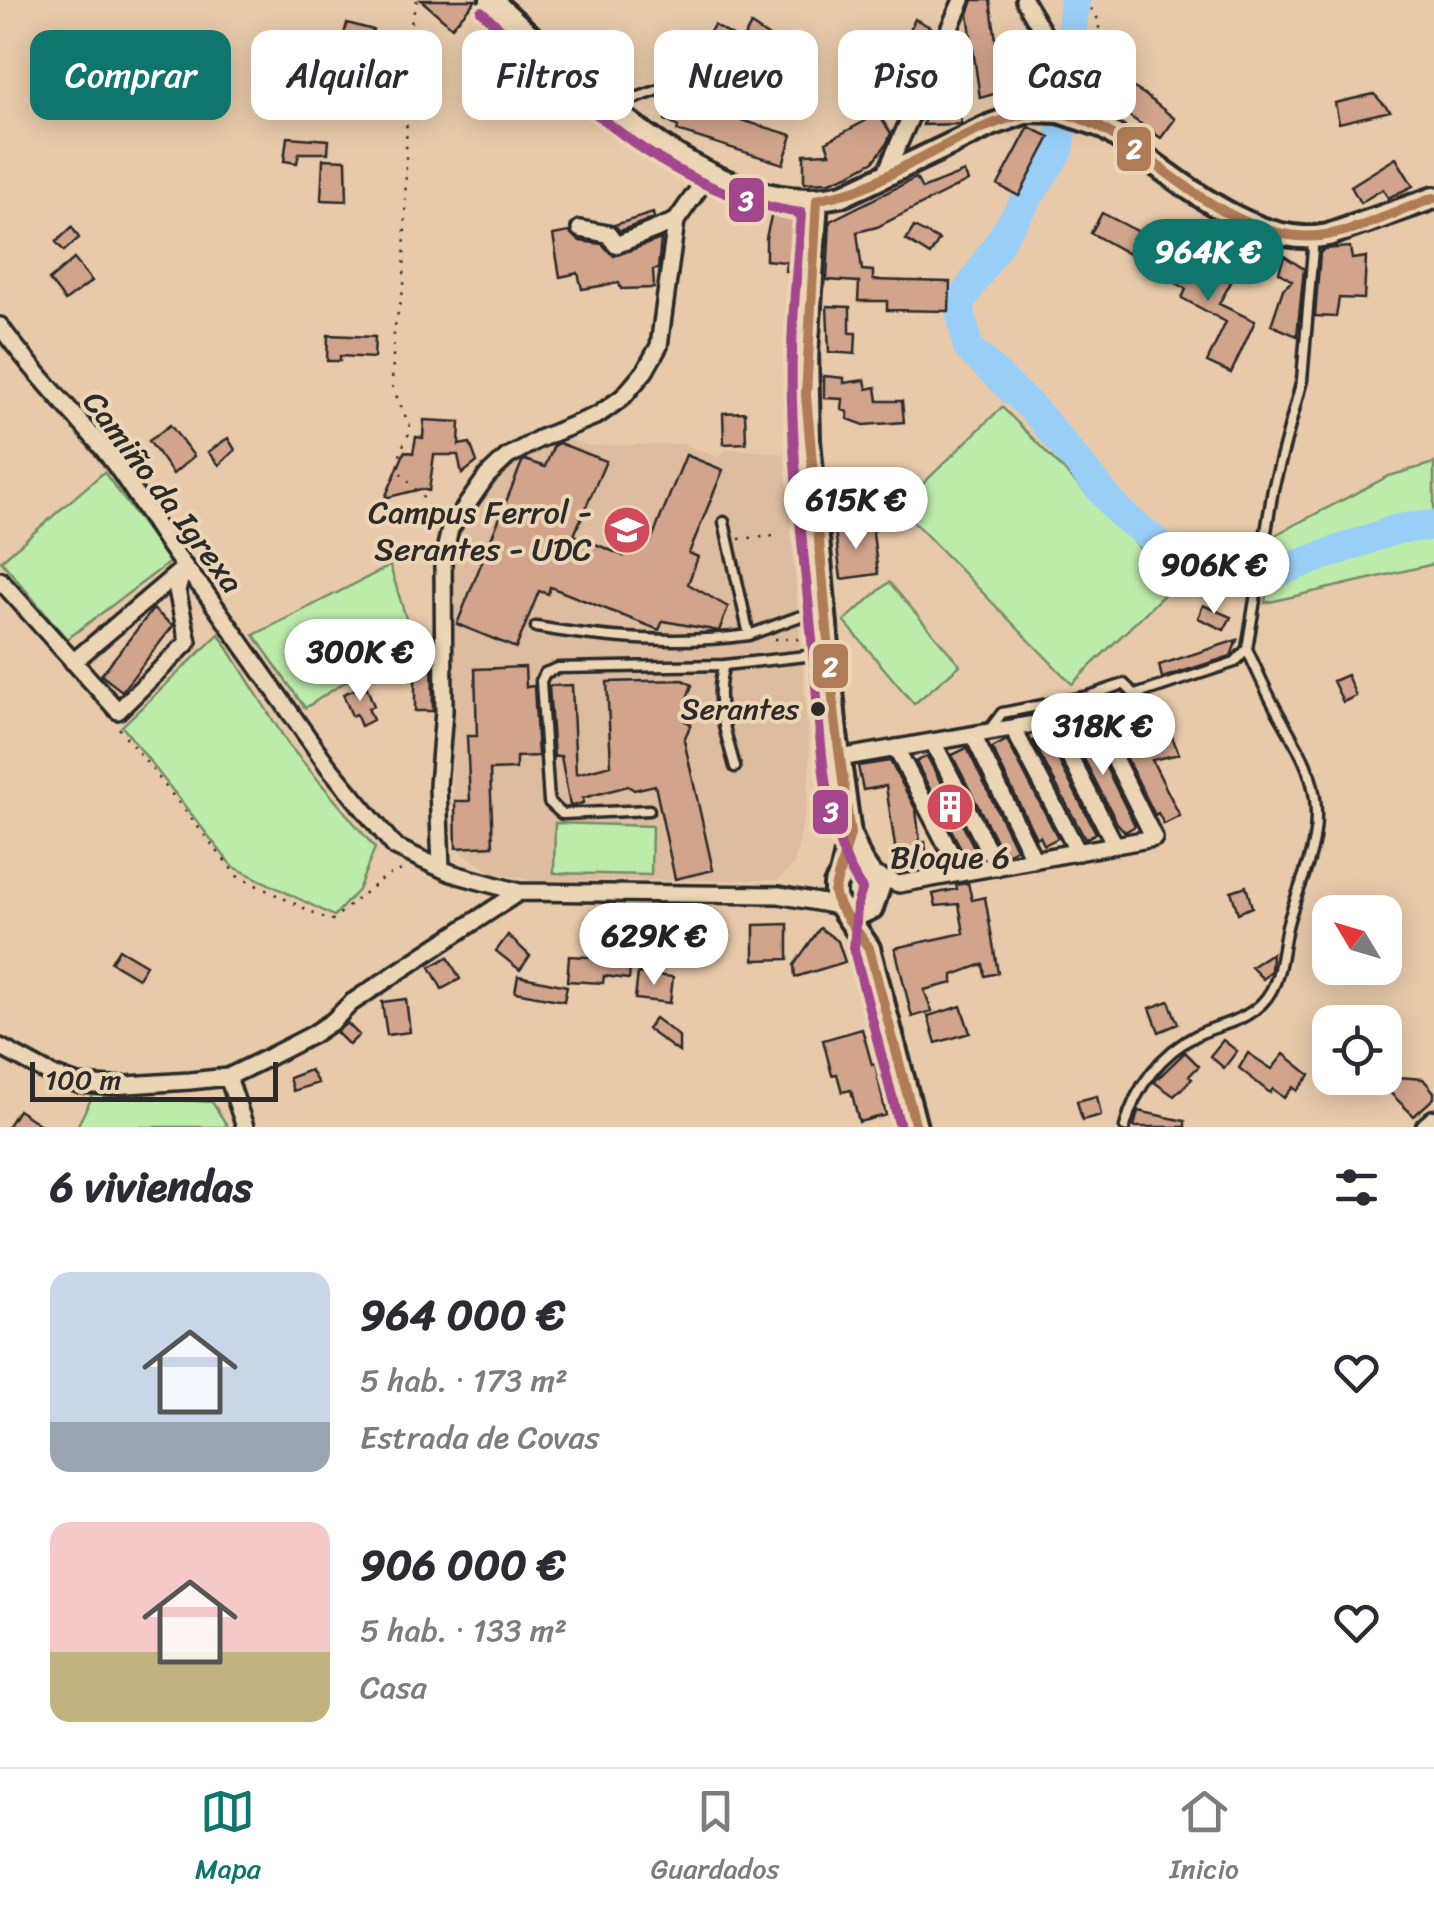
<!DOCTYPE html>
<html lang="es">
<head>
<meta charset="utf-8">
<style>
  body { margin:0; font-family:Sriracha,sans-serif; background:#f7f7f7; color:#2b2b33; height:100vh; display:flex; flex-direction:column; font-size:38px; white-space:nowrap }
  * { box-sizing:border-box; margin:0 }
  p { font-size:32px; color:#7c7c81 }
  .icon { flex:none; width:55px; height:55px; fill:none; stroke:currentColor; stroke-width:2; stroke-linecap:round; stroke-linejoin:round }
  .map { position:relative; height:1127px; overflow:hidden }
  .panel { display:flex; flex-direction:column; background:#fff; flex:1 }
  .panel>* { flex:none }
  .hud { position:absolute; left:30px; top:30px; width:1375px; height:90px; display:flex; gap:20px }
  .needle { width:65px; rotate:308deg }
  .buttons { position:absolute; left:1312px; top:895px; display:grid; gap:20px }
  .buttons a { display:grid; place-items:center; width:90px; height:90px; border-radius:20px; background:#fff; box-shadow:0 5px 25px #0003; font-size:50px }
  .scale { position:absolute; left:30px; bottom:25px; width:248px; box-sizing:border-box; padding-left:10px; border:5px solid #2b2b2b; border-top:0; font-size:28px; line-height:35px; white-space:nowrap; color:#2b2b2b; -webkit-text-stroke:8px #ebd5b4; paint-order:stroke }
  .price { position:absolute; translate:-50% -85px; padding:0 22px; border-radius:35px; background:#fff; color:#222; font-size:32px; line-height:65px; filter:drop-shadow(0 2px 5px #0008) }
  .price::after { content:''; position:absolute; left:50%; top:60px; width:30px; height:22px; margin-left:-15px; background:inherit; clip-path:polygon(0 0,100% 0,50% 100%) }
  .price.selected { background:#0f766e; color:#fff }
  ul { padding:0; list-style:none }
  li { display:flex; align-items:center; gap:30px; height:250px; padding:0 50px }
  li span { display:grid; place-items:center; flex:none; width:280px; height:200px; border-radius:20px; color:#555 }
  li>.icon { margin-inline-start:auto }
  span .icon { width:120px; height:120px; fill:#fffc; stroke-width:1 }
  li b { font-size:42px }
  h2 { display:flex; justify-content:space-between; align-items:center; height:120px; padding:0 50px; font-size:42px }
  .pill { padding:0 35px; border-radius:20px; background:#fff; box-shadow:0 5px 25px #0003; font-size:35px; line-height:90px }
  .pill.selected { background:#0f766e; color:#fff }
  .tab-bar { display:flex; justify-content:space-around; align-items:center; height:140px; border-top:2px solid #e1e1e2; background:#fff; font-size:28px; color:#7c7c81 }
  .tab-bar a { display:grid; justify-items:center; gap:5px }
  .tab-bar .selected { color:#0f766e }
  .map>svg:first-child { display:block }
  .built { fill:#ddbc9f }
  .green { fill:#bdecaa; stroke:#748c6a; stroke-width:2.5 }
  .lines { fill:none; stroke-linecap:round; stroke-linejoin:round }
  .river { stroke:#99cff7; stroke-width:30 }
  .building { fill:#d2a48c; stroke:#2b2b2b; stroke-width:2.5 }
  .service-casing { stroke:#2b2b2b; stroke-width:15 }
  .minor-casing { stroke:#2b2b2b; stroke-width:22 }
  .tertiary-casing { stroke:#2b2b2b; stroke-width:25 }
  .secondary-casing { stroke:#2b2b2b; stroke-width:28 }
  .path { stroke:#2b2b2b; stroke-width:2.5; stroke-dasharray:2.5 8; stroke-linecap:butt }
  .service { stroke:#ebd5b4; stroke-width:8 }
  .minor { stroke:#ebd5b4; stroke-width:15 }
  .tertiary { stroke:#ebd5b4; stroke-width:18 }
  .secondary { stroke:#ebd5b4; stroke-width:20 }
  .bus-1-casing { stroke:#ebd5b4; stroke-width:18 }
  .bus-2-casing { stroke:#ebd5b4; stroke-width:18 }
  .bus-1 { stroke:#af7c57; stroke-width:10 }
  .bus-2 { stroke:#a4468e; stroke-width:10 }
  .bus-dot { fill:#2b2b2b; stroke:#ebd5b4; stroke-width:4 }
  .labels { text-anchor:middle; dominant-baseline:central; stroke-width:8; stroke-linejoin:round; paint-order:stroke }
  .bus-label { font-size:30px; fill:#2b2b2b; stroke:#ebd5b4; text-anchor:end }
  .street-label { font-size:32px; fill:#2b2b2b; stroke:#ebd5b4 }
  .poi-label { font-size:32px; fill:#2b2b2b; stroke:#ebd5b4; text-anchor:end }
  .line-badge { stroke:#ebd5b4; stroke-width:4 }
  .badge-label { font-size:28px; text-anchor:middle; font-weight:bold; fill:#fff }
</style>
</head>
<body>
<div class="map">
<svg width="1434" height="1127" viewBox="0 0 1434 1127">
  <rect width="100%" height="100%" fill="#e8caaa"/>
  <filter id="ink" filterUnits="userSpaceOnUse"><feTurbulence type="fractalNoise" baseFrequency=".01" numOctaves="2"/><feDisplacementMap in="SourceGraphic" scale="20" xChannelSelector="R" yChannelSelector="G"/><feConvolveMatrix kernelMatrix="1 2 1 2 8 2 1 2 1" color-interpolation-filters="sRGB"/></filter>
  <g filter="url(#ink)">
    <path class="built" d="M562,437l27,9 93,-2 36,13 9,-9 58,6 25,308 -3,42 -13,61 -17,15h-246l-41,-8 -36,-25 -6,-284 30,-66 27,-33z"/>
    <path class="green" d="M1002,407l173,177 -103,100 -173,-177z
      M1434,463v101l-169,39 10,-68 114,-59z
      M104,472l66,90 -103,77 -66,-78z
      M390,566l22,72 -107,70 -51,-73z
      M889,582l71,83 -46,39 -70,-83z
      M219,634l69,110 87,104 -17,42 -24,26 -102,-50 -110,-140z
      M555,823l97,3 -1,49 -97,-2z
      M845 892a11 11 0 1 1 22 0a11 11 0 1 1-22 0Z
      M93,1095l119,7 16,25h-151z"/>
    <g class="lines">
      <path class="river" d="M1065,94l10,-94
        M1061,133l-1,15 -101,156 9,44 68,64 83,100 82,66 63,-1 133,-48 37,-4"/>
    </g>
    <path class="building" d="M421,0h55l-24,27z
      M973,0h17l9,60 32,-3 -1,-7 5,1 -12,35 -43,12 -12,-84z
      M915,19l19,10 -12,22 4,2 -7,17 -23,-10z
      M347,23l26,7 -10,36 -25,-8z
      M714,25l22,13 -18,34 -24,-14z
      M751,25l18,12 -9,16 -19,-11z
      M598,39l15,12 -16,19 -16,-14z
      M1060,49l5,1 2,6 -7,37 -15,-3z
      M757,64l24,14 -12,20 -24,-13z
      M866,70l20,23 23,-17 5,5 -9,20 -23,19 9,13 -4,10 -13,18 -24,13 -20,8 -26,1v-29l26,-1 -4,-11 39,-21 16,-19 -24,-21z
      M1108,73l36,21 31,25 -14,19 -45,-31 -5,8 -19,-10z
      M1374,94l16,17 -51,12 -4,-20z
      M959,101l2,23 -38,1 6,-23z
      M684,107l27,12 2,-7 79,23 -9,29 -106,-33 1,-4 -13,-7 4,-10z
      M1029,127l21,10 -31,59 -21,-11z
      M287,137l42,3 -1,13h-29l-2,10 -13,-2z
      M1396,158l17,28 -25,12 -5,-9 -23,14 -9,-17z
      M323,159l23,1 1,41 -26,-1z
      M964,172l4,9 -91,46 -20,5 5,38 11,1v9l77,2 -1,29 -62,-1v-9h-29l1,-19 -32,-2 3,-59 86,-43 6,11z
      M773,208l29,4 -5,24 4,1 -3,36 -13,-2 1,-9 -20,-2v-22z
      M653,213l1,5 -34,13 -6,-6z
      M1102,213l39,20 -12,21 -38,-21z
      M72,227l7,11 -15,13 -8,-9z
      M914,227l25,13 -9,15 -24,-15z
      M569,232l11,9 22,3 12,12 47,-17 -3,30 -5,1 1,18 -33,1 -2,-6 -37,6 -4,-16 -18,4 -7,-42z
      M1167,246l64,36 -12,22 36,17 -24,52 -24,-11 19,-40 -44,-24 4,-9 -33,-20z
      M1350,247l2,12 14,-2 -2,42 -25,-1 -3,19 -21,-1 5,-63 4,-4z
      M1284,256l20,13 -7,67 -26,-11 12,-36 9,-8 -13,-9z
      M74,259l18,22 -27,20 -16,-21z
      M827,306l23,1v26h6l-1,21 -26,-2z
      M328,335l47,2 -1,21 -34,-2v5h-13z
      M824,376l20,2v5l21,-3 2,9 9,-2 2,14h24l2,21 -40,3 -16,-6v-7l-6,-2 1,-11 -19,-1z
      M745,412l1,31 -22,1 -1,-31z
      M424,420l36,2 -1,23 11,-2 7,19 -15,12 -4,-19h-24l-5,36 -8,-2 -36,9 20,-47 8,2 3,-16 7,1z
      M170,425l24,31 -21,18 -24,-33z
      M228,438l7,12 -16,15 -11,-13z
      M559,443l47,18 -32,74 50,21 9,-23 18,8 35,-86 37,15 -34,83 9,4 -10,27 40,23 -9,24 -56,-10 -4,9 -109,-43 -2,7 -9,-3 -23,57 -59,-24 65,-162 3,-2 20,7 9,-22z
      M872,525l6,49 -37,5 -6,-49z
      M1203,605l28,12 -7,13 -26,-12z
      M153,609l20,17 -51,65 -21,-16z
      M1237,640l-6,16 -69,22 -3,-13z
      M432,650l1,61h-18v-38h-6l-1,-21z
      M525,667l1,20 8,-1 4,70 -22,1v12l-26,1 3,76 -37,2 -1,-47h15l-3,-65h10l-2,-67z
      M1347,675l9,21 -13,6 -10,-21z
      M683,680l9,5 -6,16 6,4 -7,16 6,3 -7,16 29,130 -38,9 -20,-94 -21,5 -6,-4 -45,12v5l-13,3 -9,-50 -7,1 -5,-71 23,-1 4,89 35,-9 -4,-83z
      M366,685l8,21 -6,2 5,12 -12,6 -5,-12 -4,2 -9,-22z
      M1160,707l19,47 -27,6 28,56 -16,8 -6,-11 -3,2 -44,-88 19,-11z
      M1086,727l49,99 -10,6 -8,-9 -47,-91z
      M1045,734l51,99 -11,6 -52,-98z
      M1007,740l51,98 -14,7 -4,-9 -4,2 -44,-90z
      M967,748l49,101 -8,4 -10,-8 -46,-90z
      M927,756l51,99 -11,5 -51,-98z
      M890,761l26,49 4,33 5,-1 3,22 -24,3 -3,-15 -5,1 -10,-67 -23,4 -5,-24z
      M968,883l4,17 13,-3 13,76 -13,3 -2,-12 -30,11v8l-29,7 8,21 -20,6 -17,-69 69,-15 -5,-29 -23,2 -3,-12 24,-5 -1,-4z
      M1246,886l6,21 -14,6 -7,-22z
      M788,924v35l-34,1v-35z
      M820,928l18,13 7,21 -50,15 -1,-12z
      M508,935l22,21 -10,14 -24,-19z
      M608,945l24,2 -3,32 -25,-3 -1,7 -36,-2 2,-25 38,2z
      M119,949l27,16 -8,13 -27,-16z
      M1272,953l-1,18 -8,8 -12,-12z
      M448,957l12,22 -18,10 -12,-22z
      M638,973l35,4 -3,26 -35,-4z
      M518,976l49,10 -3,15 -49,-9z
      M406,999l4,33 -23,3 -5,-33z
      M1169,1001l9,23 -19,8 -9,-24z
      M961,1006l9,27 -34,10 -8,-27z
      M655,1018l24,18v16l-32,-23z
      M347,1023l12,12 -10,10 -13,-13z
      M862,1029l10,36 3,-1 11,51 -27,7 -8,-32 -9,2 -5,-18 -5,1 -9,-35z
      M1223,1040l14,11 -13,17 -14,-12z
      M1185,1052l14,14 -10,10 3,3 -18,17 -20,-14z
      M1248,1053l24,16 12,-15 26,21 -13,16 -4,-4 -9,11 -11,-9 -3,4 -31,-25z
      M310,1070l8,13 -25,8 -4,-13z
      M1385,1076l38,3 11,13v6l-20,18 -39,-38z
      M1097,1096l4,19 -19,5 -5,-19z
      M18,1110l26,17h-37z
      M1138,1111l47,10v6h-51z"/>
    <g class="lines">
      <g class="service-casing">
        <path id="service" d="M616,105l80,-28
          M724,522l25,113 49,-18 27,-4
          M536,627c70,12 142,18 213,8
          M990,729l12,-16 86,-17 36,-12 11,11 100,-33 12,-13 26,-160 29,-109 11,-131 -3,-10
          M735,767c-9,-34 -22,-67 -11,-102l101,-11
          M649,810l-87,4 -13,-12 -8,-121 4,-8 13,-5 166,-3
          M1125,1127c10,-40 36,-74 74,-93 19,-9 38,-11 55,-24 28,-20 26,-53 33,-83 7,-29 22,-58 27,-88 9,-54 -12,-84 -37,-128 -11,-20 -21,-42 -30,-62"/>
      </g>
      <g class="minor-casing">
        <path id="minor" d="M1024,0l26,44 -16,42 -4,25
          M884,177l78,-177
          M580,229l28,5 8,11 60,-24
          M0,326c31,44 70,82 104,124 36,45 61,97 99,139l125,177 67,81 56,26 68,19 260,3 60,11
          M0,580l118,131 70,-69 -11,-52 7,-22
          M73,662l111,-94
          M1052,722l63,123
          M1013,728l65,124
          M973,735l61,125
          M933,742l64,125
          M896,748l65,125
          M840,758l252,-44 62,124 -255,46 -28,-10
          M441,868l-3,-82 6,-75 -1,-151 7,-31 37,-53 20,-19 32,-18 59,-24 25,-18 22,-26 14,-25 17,-125 33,-47
          M0,1047l50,27 28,10 33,2 79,-5 38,-4 41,-20 43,-22 21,-14 18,-18 168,-111
          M228,1077l17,50"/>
      </g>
      <g class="tertiary-casing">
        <path id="tertiary" d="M1426,1127l8,-7"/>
      </g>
      <g class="secondary-casing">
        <path id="secondary" d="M491,0c90,79 219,225 353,195l147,-70 39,-14 29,1 42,14c63,40 150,126 227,109l106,-37
          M817,200l-10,151 2,89 27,294 14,100 11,27 18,26 -7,21 -13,6 -14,-3
          M850,836l-9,39 -6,10v14l34,49 47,179"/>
      </g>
      <path class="path" d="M417,0c-9,33 -15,61 -10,96l-3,191 -10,43 -2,56 19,43 -10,21 -3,20 28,31 10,19
        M1085,101l15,-79 -11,-16
        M739,539l34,-3
        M775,639h32
        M119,728l118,148 94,45 53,-44 18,-7"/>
      <use href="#service" class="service"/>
      <use href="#minor" class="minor"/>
      <use href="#tertiary" class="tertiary"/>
      <use href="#secondary" class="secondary"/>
      <g class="bus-1-casing">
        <path id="bus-1" d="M916,1127l-47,-179 -30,-42 -5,-14 16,-58 -15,-115 -29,-324 11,-195c14,-4 30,-6 44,-12 52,-22 141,-83 195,-76 36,5 65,28 94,48 49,37 111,86 176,75 36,-6 74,-25 108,-37"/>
      </g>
      <g class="bus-2-casing">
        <path id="bus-2" d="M481,11c97,88 185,182 320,202 -3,45 -8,91 -9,137 -3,103 13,208 22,311 7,73 6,167 48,228l-5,17 -3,44 46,177"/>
      </g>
      <use href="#bus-1" class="bus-1"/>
      <use href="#bus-2" class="bus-2"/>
    </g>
  </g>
  <defs>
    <g id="university-disc" transform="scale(2.5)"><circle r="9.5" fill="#d1495b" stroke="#ebd5b4"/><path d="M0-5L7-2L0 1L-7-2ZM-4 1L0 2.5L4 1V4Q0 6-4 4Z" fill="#fff"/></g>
    <g id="building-disc" transform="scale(2.5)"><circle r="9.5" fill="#d1495b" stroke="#ebd5b4"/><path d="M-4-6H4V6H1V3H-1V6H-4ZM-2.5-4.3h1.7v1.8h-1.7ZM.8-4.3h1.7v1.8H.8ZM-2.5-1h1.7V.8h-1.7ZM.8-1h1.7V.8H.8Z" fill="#fff"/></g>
  </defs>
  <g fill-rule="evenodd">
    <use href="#university-disc" x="627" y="530"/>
    <use href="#building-disc" x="950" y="807"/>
  </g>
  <circle class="bus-dot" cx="818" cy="709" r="9"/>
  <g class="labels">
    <g class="bus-label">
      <text x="799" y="709">Serantes</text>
    </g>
    <g class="street-label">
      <text transform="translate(163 492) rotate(53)">Camiño da Igrexa</text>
    </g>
    <g class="poi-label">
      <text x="592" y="512">Campus Ferrol -<tspan x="592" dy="37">Serantes - UDC</tspan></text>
      <text x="950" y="857" text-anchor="middle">Bloque 6</text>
    </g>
  </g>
  <g class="line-badge">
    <rect x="1115" y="125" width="38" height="48" rx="10" fill="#af7c57"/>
    <rect x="727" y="176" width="39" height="48" rx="10" fill="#a4468e"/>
    <rect x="811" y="642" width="39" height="48" rx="10" fill="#af7c57"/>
    <rect x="811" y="788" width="39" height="48" rx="10" fill="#a4468e"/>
  </g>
  <g class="badge-label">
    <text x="1134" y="158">2</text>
    <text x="746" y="210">3</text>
    <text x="830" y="676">2</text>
    <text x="831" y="821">3</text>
  </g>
</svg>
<div class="buttons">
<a><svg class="needle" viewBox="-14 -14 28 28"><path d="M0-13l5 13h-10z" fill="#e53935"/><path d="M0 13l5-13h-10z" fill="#7c7c81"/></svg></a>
<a><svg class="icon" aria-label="locate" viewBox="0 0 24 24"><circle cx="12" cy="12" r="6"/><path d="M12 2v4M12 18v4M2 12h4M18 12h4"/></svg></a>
</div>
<div class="scale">100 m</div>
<b class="price selected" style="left:1208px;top:304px">964K €</b>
<b class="price" style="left:856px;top:552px">615K €</b>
<b class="price" style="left:1214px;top:617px">906K €</b>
<b class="price" style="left:360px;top:704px">300K €</b>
<b class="price" style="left:1103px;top:778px">318K €</b>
<b class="price" style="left:654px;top:988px">629K €</b>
<div class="hud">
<a class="pill selected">Comprar</a>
<a class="pill">Alquilar</a>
<a class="pill">Filtros</a>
<a class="pill">Nuevo</a>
<a class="pill">Piso</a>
<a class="pill">Casa</a>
</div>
</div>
<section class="panel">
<h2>6 viviendas<svg class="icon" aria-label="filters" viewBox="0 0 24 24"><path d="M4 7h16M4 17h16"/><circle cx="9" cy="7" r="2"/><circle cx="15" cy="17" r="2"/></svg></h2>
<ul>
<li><span style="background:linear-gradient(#c9d6e8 75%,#9aa5b1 0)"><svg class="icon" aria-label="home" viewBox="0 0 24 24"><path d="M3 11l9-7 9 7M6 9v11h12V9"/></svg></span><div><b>964 000 €</b><p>5 hab. · 173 m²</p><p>Estrada de Covas</p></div><svg class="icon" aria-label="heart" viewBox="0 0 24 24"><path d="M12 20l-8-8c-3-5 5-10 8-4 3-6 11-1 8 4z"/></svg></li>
<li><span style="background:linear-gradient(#f6c9c9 65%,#c2b280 0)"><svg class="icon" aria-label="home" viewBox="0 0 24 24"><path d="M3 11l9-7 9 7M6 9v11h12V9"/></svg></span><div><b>906 000 €</b><p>5 hab. · 133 m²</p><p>Casa</p></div><svg class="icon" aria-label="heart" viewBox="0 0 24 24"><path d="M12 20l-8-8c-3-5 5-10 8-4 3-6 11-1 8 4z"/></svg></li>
</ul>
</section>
<nav class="tab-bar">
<a class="selected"><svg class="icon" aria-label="map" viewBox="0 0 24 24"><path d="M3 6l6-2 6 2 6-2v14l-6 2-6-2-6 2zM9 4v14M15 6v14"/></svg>Mapa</a>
<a><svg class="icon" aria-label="saved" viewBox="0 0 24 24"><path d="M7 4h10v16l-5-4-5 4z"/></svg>Guardados</a>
<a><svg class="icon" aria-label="home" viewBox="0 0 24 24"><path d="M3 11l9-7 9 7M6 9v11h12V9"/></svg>Inicio</a>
</nav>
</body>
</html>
